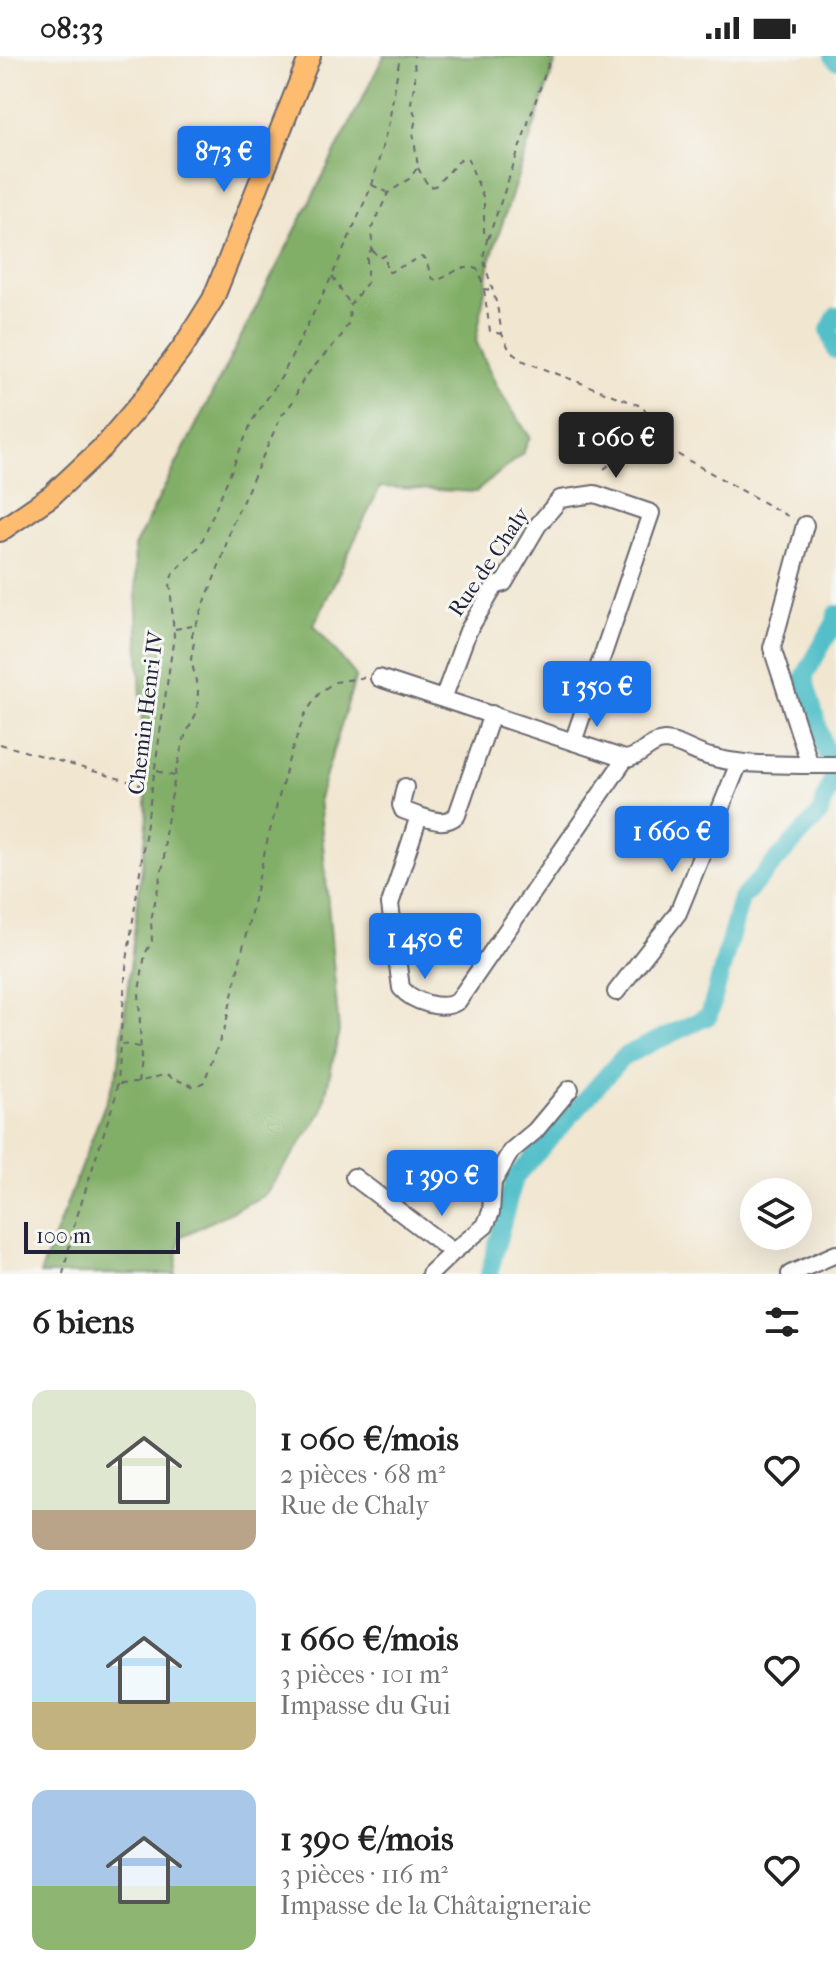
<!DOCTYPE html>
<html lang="fr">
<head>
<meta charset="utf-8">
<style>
  body { margin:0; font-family:"IM FELL French Canon",serif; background:#f2f2f2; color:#222; height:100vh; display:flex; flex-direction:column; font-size:30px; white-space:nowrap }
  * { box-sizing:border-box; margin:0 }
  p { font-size:26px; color:#767676 }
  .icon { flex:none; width:44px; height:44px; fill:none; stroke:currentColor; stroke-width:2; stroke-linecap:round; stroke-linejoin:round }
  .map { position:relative; height:1218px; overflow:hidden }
  .sheet { display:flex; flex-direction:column; background:#fff; flex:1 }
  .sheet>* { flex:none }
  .controls { position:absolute; left:740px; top:1122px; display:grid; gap:16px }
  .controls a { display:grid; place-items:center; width:72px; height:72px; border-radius:50%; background:#fff; box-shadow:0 8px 32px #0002; font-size:40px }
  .scale { position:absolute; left:24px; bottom:20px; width:156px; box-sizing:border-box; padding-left:8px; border:4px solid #22223b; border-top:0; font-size:22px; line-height:28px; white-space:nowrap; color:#22223b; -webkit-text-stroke:6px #f6f6f2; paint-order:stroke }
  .price { position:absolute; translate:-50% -68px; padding:0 18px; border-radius:8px; background:#1a73e8; color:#fff; font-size:26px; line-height:52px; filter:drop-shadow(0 2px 4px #0008) }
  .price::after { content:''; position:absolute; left:50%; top:48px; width:24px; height:18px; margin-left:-12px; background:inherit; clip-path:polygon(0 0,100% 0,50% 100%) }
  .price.selected { background:#222; color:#fff }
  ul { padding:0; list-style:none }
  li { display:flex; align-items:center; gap:24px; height:200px; padding:0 32px }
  li span { display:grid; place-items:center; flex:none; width:224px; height:160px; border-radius:16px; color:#555 }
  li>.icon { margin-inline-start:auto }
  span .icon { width:96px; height:96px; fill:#fffc; stroke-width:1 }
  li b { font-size:34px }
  h2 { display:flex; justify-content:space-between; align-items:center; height:96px; padding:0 32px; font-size:34px }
  .status { display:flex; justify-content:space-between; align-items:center; height:56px; padding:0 40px; background:#fff; direction:ltr }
  .status svg { height:22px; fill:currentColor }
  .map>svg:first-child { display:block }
  .forest { fill:#82af67; stroke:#526851; stroke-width:2 }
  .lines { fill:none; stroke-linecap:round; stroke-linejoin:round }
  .river { stroke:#52c0c9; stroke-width:18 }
  .minor-casing { stroke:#6a676f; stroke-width:20 }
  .major-casing { stroke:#6a676f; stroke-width:24 }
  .path { stroke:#6a676f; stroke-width:2; stroke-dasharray:6 6; stroke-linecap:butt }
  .minor { stroke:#fff; stroke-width:16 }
  .major { stroke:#fdbc6f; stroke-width:20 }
  .labels { text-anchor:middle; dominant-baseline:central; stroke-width:6; stroke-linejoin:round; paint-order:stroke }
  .street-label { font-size:22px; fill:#22223b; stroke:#f6f6f2 }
</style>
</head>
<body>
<div class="status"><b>08:33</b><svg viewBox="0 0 49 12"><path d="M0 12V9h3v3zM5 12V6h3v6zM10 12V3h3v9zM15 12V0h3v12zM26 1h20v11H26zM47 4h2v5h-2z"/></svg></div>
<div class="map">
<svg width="836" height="1218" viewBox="0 0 836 1218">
  <rect width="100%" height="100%" fill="#f6f6f2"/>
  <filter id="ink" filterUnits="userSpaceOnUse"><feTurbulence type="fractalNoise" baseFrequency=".0125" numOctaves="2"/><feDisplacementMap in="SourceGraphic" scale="16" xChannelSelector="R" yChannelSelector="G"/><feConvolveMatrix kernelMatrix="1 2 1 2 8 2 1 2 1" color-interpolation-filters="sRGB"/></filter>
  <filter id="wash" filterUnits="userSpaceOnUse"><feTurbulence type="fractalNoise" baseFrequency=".006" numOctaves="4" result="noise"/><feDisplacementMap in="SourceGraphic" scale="32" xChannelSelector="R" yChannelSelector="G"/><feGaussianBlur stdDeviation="1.8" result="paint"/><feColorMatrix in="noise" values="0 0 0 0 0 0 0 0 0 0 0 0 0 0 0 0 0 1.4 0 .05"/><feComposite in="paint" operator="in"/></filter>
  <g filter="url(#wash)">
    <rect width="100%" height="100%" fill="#f1e6d0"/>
    <path class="forest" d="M384,0h171v7l-65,198 -14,80 21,46 33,50 -7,16 -47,39 -96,-5 -66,138 42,51 -37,122 20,234 -17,80 -57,83 -85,42 -5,37h-135l78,-204 29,-246 -13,-277z"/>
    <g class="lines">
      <path class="river" d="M833,0l3,4
        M836,260l-7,14 7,21
        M489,1218l25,-95 110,-123 85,-40 32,-117 78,-84 14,-38 -29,-100 31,-55 1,-8"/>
    </g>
  </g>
  <g filter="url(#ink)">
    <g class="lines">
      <g class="minor-casing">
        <path id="minor" d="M805,469l-33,123 38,117h26
          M379,622l246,81c16,-1 23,-17 39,-18 14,0 32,13 47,16 32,9 66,7 99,8
          M443,643l25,-68 27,-45 9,-3 34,-58 22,-26 35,-5 56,19 -78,229
          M492,658l-35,101c-13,11 -23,5 -38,1l-29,88 11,84c12,14 42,24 57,13l167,-242
          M405,731l-4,18 2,5 16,6
          M616,936l62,-79 61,-150
          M354,1121l99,75 -23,22
          M453,1196l32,-26 6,-14 2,-30 18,-31 24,-20 35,-42
          M790,1218l46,-20"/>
      </g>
      <g class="major-casing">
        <path id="major" d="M0,475l51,-35 52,-49 41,-48 39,-52 30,-48 97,-243"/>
      </g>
      <path class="path" d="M418,112l11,19 6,-1 27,-28 6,1 16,40v33l3,8 -4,18 14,47 5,29 8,17 11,9 120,46 11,12 9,27 132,74
        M372,129l15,7
        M488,183l60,-174v-9
        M372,194l8,8 6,-3v16l4,1 31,-15 5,2 5,18 6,4 24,-13h14l4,3 5,18 8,1
        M332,220l18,28
        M484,234l6,41 11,3
        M604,413l16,-13 16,-19 19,-9
        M175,573l17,-3
        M0,688l152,44
        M157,715l17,5
        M122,988l17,3
        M138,1027l3,-22 -2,-70 6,-37 7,-13 -1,-21 13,-59 1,-27 10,-58 10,-40 12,-24 1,-22 -7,-31 3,-17 -2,-7 30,-77 9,-31 50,-111 11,-13 12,-25 38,-43 7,-13 1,-17 17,-22v-27l5,-7v-8l-1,-11 17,-37 21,-14 9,-12 -5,-35 3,-14 -5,-15 4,-22 -1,-25
        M119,1028l19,-1 27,-8c10,6 19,6 29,12l10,-5 21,-55 41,-181 23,-87 16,-45 15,-22 15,-10 31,-5
        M63,1218l11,-48 42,-131 10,-127 48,-332 -4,-54 3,-9 27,-27 52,-125 30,-45 50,-100 40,-91 17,-63 11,-66"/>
      <use href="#minor" class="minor"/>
      <use href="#major" class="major"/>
    </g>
  </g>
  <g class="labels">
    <g class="street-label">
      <text transform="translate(489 506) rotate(-56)">Rue de Chaly</text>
      <text transform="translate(146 657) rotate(-83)">Chemin Henri IV</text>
    </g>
  </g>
</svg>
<div class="controls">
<a><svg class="icon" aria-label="layers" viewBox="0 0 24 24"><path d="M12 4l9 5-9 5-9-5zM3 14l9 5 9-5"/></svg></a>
</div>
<div class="scale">100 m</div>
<b class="price" style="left:224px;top:138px">873 €</b>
<b class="price selected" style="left:616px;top:424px">1 060 €</b>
<b class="price" style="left:597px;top:673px">1 350 €</b>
<b class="price" style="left:672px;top:818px">1 660 €</b>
<b class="price" style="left:425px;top:925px">1 450 €</b>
<b class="price" style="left:442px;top:1162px">1 390 €</b>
</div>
<section class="sheet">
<h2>6 biens<svg class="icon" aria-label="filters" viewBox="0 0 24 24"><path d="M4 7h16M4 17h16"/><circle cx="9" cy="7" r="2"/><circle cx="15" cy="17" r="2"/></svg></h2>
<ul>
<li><span style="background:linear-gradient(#dfe7d0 75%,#b9a48a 0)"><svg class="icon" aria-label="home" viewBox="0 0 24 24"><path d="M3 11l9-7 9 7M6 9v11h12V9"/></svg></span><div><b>1 060 €/mois</b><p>2 pièces · 68 m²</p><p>Rue de Chaly</p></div><svg class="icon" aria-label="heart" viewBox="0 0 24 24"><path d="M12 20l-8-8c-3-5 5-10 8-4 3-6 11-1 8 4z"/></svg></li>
<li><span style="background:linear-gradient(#bfe0f5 70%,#c2b280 0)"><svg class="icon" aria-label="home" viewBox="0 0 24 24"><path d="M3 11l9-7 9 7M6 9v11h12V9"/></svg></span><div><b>1 660 €/mois</b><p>3 pièces · 101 m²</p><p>Impasse du Gui</p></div><svg class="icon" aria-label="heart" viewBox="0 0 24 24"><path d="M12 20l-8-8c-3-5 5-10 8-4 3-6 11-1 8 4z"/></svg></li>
<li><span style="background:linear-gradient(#a9c7e8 60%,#8fb573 0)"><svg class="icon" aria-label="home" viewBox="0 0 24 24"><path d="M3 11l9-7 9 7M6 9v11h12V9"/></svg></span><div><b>1 390 €/mois</b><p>3 pièces · 116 m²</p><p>Impasse de la Châtaigneraie</p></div><svg class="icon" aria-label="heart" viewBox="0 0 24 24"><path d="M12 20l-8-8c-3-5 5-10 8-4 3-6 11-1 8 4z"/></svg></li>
</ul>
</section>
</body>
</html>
